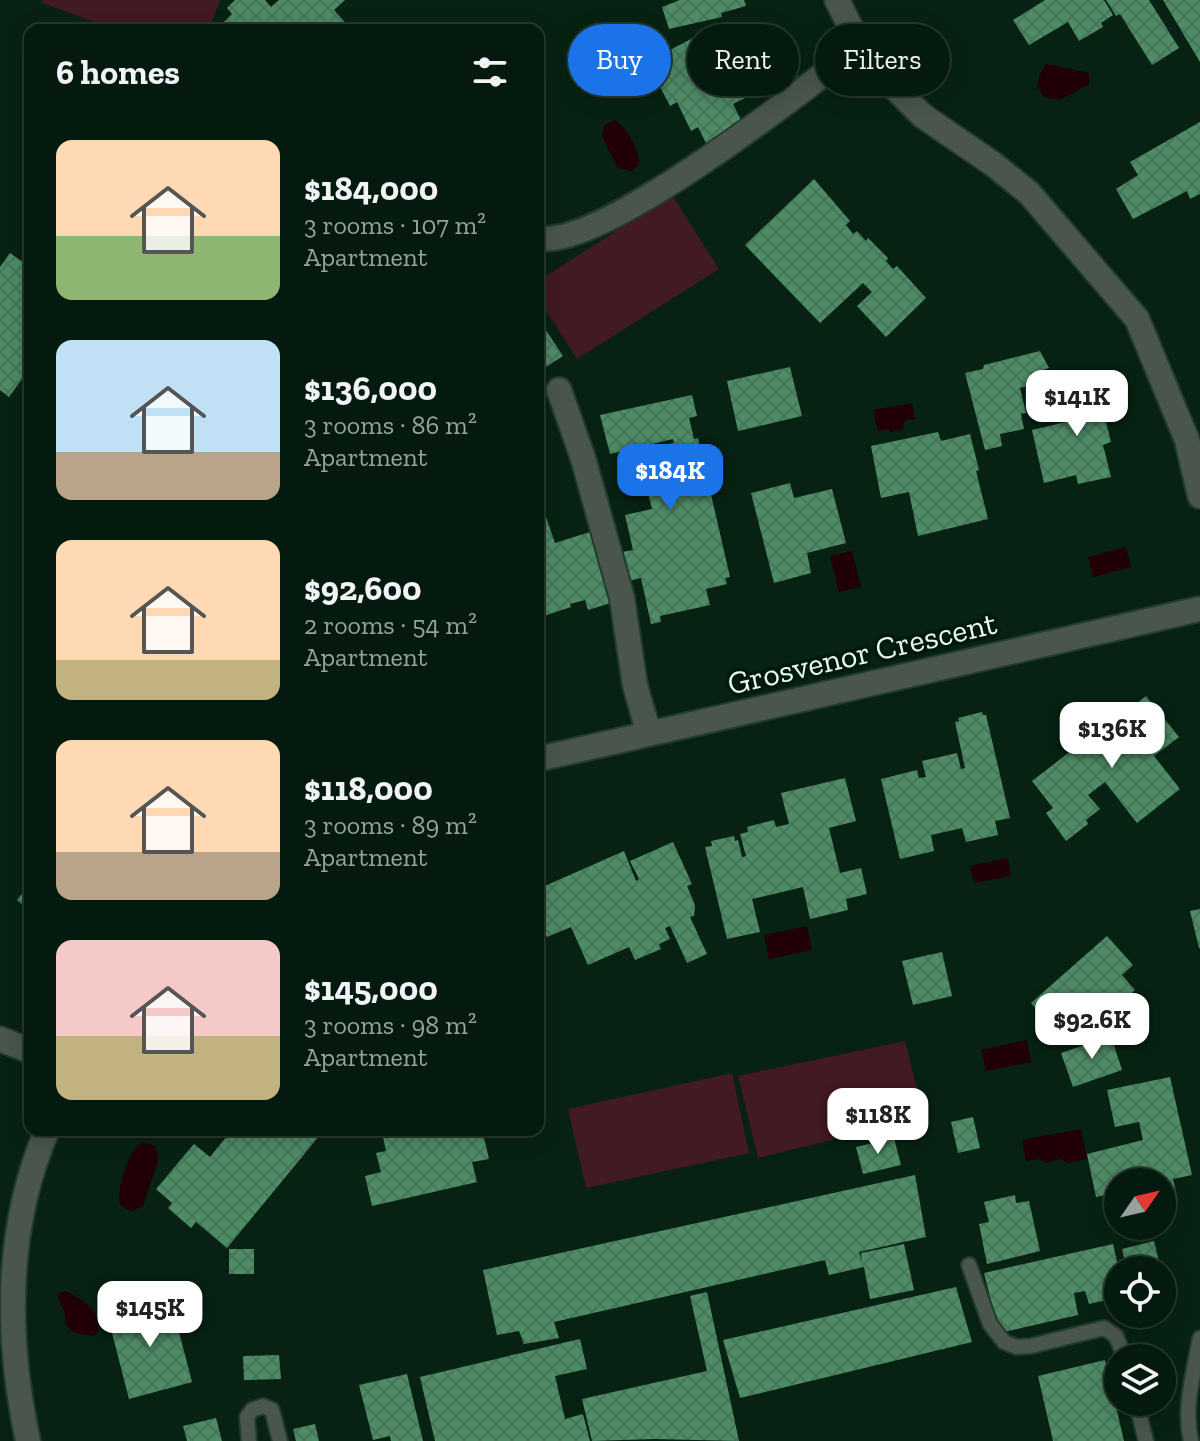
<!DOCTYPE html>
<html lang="en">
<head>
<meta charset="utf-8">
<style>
  body { margin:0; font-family:"Zilla Slab",serif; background:#0e2317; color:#f1f3f6; height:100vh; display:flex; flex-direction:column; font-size:30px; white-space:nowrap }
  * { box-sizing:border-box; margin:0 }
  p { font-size:26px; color:#97a19e }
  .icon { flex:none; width:44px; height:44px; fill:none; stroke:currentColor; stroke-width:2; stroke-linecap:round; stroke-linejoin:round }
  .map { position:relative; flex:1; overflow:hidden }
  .sheet { position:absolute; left:24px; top:24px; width:520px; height:1112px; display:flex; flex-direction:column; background:#051a0e; border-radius:16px; box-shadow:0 4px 20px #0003,0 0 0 2px #26382e }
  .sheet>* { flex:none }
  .banner { position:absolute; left:568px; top:24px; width:512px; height:72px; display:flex; gap:16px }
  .needle { width:52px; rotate:56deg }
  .controls { position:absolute; left:1104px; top:1168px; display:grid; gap:16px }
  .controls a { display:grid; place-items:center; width:72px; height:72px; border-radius:50%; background:#051a0e; box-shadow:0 4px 20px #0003,0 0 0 2px #26382e; font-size:40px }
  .price { position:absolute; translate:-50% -68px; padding:0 18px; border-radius:16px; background:#fff; color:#222; font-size:26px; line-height:52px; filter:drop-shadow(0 2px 4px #0008) }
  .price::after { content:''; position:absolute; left:50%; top:48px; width:24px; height:18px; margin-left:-12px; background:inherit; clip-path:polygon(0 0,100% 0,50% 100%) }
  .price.current { background:#1a73e8; color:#fff }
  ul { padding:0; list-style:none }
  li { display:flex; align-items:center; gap:24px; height:200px; padding:0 32px }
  li span { display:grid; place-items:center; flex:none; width:224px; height:160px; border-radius:16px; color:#555 }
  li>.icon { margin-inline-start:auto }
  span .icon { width:96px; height:96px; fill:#fffc; stroke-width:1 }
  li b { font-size:34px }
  h2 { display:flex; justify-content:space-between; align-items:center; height:96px; padding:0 32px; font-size:34px }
  .tag { padding:0 28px; border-radius:36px; background:#051a0e; box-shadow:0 4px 20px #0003,0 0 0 2px #26382e; font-size:28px; line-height:72px }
  .tag.current { background:#1a73e8; color:#fff }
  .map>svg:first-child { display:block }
  .pitch { fill:#421a21 }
  .water { fill:#210005 }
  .building { fill:url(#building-cross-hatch) }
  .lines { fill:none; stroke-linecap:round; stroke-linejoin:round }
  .lane-casing { stroke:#223c2d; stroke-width:18 }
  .street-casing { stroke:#223c2d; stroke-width:28 }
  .lane { stroke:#49554d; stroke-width:14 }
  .street { stroke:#49554d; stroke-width:24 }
  .labels { text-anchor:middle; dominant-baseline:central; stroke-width:7; stroke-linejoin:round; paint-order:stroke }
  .street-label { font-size:32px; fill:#e9f9ee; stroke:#01190b }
</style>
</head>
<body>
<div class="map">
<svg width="1200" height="1441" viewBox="0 0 1200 1441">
  <defs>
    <pattern id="building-cross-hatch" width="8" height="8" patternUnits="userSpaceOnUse" patternTransform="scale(2)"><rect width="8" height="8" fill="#4c8d66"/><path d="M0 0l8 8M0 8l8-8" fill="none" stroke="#4a735a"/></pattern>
  </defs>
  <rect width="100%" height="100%" fill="#072213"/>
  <path class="pitch" d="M43,0h177l-11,30h-93l-74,-27z
    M672,195l47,74 -142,90 -39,-61v-17z
    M905,1041l19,76 -166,41 -20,-82z
    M732,1073l17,80 -163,35 -18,-79z"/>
  <path class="water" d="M1046,64l43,9v11l-29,16 -16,-3 -7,-11 3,-12z
    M615,120c12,7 25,31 24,45l-8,6 -14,-4 -15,-31 2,-10z
    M912,403l3,16 -9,1 -3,5 1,4 -14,3 -1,-3 -11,2 -5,-21z
    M1126,547l5,20 -38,10 -5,-20z
    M852,551l9,36 -22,5 -9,-36z
    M1008,858l3,18 -37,7 -4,-17z
    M807,926l5,24 -43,9 -5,-24z
    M1027,1040l4,22 -45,9 -5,-21z
    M1081,1129l6,30 -19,4 -7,-4 -16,4 -6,-4 -13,2 -4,-21z
    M143,1142l12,4 4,12 -16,48 -12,5 -11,-6c-4,-15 9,-57 23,-63z
    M65,1291c17,8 39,21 32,43l-5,2 -19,-4 -8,-8c2,-14 -5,-17 -7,-30z"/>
  <path class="building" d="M235,0h30l6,7 8,-7h66l-11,10 15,17 -3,3h-121l-4,-5 11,-11 -5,-6z
    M680,0h64l2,6 -25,7 1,4 -53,12 -7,-22z
    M1045,0h59l9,15 -12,8 2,4 -24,14 -11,-19 -39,23 -16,-25z
    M1106,0h43l30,48 -27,17 -32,-51 -4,2z
    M1163,0h37v62z
    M695,37l4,7 3,-2 8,16 12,-6 23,46 -12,6 12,24 -37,19 -10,-20 -7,4 -14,-29 -7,4 -20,-39 14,-7 -2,-6z
    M1200,122v72l-10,5 -3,-8 -54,28 -17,-30 22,-14 -8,-13z
    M814,179l36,42 -4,4 7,9 4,-3 9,10 2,-3 20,20 -2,3 7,8 4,-3 29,32 -40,39 -29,-31 15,-14 -9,-9 -43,40 -75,-78z
    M10,253l20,14v66l-8,11 8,6v18l-21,29 -9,-7v-123z
    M538,318l25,38 -25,16z
    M1040,351l9,17 -18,5 5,11 -16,4 6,25 -5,1 3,15 -24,5 2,12 -17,4 -20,-77 18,-4 1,-4z
    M790,367l12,49 -64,15 -11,-50z
    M1103,381l9,35 -7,2 6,24 -8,3 8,32 -33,7 -2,-9 -32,8 -12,-53 38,-9 -8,-30z
    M692,395l5,21 -8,2 5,21 4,-1 32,139 -5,1 2,6 -21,5 4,16 -50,11 1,6 -10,2 -10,-46 -17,4 -7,-29 16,-3 -8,-35 27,-6 -6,-25 26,-6 -8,-33 10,-2 -1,-4 -63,15 -10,-39z
    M938,432l3,9 29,-7 9,36 -3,1 12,48 -70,17 -9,-44 -28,6 -10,-52z
    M790,483l4,15 38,-9 14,54 -39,10 4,20 -37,10 -23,-90z
    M538,494l17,49 38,-12 21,71 -26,8 -3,-10 -15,4 1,3 -33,11z
    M1146,696l33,41 -25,19 26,33 -43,34 -32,-41 -17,13 12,14 -14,11 2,4 -22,17 -20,-28 7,-5 -21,-27 100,-77 1,2z
    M982,712l1,3h3l24,103 -15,3 3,14 -32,7 -4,-14 -31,7 3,16 -34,8 -19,-80 36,-9 2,8 7,-1 -4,-16 35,-8 4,16 4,-1 -10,-46 4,-1 -1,-3z
    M845,778l11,43 -27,7 11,45 21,-5 6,26 -21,5 2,11 -38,9 -7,-32 -51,12 8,33 -33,7 -22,-92 7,-1 -1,-5 23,-5 1,5 3,-1 4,17 4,-1 -6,-22 8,-2 -1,-5 27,-7 2,7 13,-3 -8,-31z
    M673,842l19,42 -5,2 8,19 -1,11 -4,1 17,37 -20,9 -17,-37 -5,2 5,11 -11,5 2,5 -26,11 -6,-13 -41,18 -17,-38 -24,10 -9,-20v-28l86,-38 12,30 3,-2 -9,-18z
    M30,884v26l-13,-10z
    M1200,909v39h-1l-9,-37z
    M1107,936l26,29 -11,10 13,15 -23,20 -14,-16 -42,37 -25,-28z
    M942,952l10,44 -39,9 -11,-44z
    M1111,1036l11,34 -49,17 -12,-34z
    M1170,1077l22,98 -19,4 5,22 -16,4v-23h-44v32l-3,1 -5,-21 -14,3 -9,-43 56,-14 -4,-18 -24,5 -8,-37z
    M973,1117l7,31 -22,5 -7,-31z
    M232,1130h92l-97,118 -31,-26 -5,6 -23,-20 4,-5 -16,-14 38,-45 16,13z
    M376,1130h116l1,1 -10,2 6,26 -17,3 5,20 -105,24 -7,-30 16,-4 -5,-19 10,-2 -3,-14 -5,1z
    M894,1138l7,27 -38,9 -7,-27z
    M915,1175l11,62 -67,15 3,10 -1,-9 43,-9 10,46 -44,9 -6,-32 -35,8 -4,-15 -271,62 5,16 -35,6 -5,-13 -22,4 -14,-65z
    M1015,1195l1,8 13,-2 11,50 -53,13 -8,-40 10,-2 -5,-20z
    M1154,1241l7,29h-34l-5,-21z
    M1113,1244l6,26 -1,14 -14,4 3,12 -18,4 -4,-13 -11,2 4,22 -79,18 -15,-60z
    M229,1249h25v25h-25z
    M956,1287l16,55 -232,56 -17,-58z
    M707,1292l32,149 -85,-2 -62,2 -10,-42 125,-28 -17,-75z
    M150,1293l6,21 17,-5 19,73 -63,17 -19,-74 17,-4 -5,-20z
    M580,1339l7,30 -32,7 10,43 18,-5 7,27h-155l-15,-64z
    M279,1355l2,24 -37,1 -1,-24z
    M1105,1360l19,81h-71l-15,-65z
    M407,1374l16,67h-32l-1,-5 -17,4 -14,-55z
    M216,1418l6,23h-35l-4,-15z
    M315,1424l4,17h-23l-3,-12z"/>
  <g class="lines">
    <g class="lane-casing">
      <path id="lane" d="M969,1265l21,59 14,18 13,5 14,-1 73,-18 12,8 9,22
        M1136,1402l10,39
        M249,1441l-2,-24 5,-7 11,-4 9,4 8,31
        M1191,1441c-8,-34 3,-69 9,-103"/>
    </g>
    <g class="street-casing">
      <path id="street" d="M837,0l23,46 31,38 32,32 70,48 36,29 108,126 50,121 13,56
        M538,238c61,13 268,-150 322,-192
        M559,390l24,68 39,140 13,87 14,49
        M538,759l662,-150
        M0,1039l30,12
        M28,1441c-22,-103 -23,-212 19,-311"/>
    </g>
    <use href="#lane" class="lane"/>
    <use href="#street" class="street"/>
  </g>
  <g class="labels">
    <g class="street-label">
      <text transform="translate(862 653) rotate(-13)">Grosvenor Crescent</text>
    </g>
  </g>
</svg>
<div class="controls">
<a><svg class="needle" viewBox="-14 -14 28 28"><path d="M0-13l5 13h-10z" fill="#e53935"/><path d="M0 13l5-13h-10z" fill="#97a19e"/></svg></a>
<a><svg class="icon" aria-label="locate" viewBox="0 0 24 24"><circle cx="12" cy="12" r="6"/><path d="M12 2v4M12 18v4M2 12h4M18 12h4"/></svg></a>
<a><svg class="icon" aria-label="layers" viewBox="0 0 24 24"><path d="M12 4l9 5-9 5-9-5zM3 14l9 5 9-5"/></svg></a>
</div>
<b class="price" style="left:1077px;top:438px">$141K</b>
<b class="price current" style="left:670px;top:512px">$184K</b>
<b class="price" style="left:1112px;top:770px">$136K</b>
<b class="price" style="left:1092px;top:1061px">$92.6K</b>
<b class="price" style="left:878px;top:1156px">$118K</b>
<b class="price" style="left:150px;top:1349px">$145K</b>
<div class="banner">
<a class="tag current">Buy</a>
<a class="tag">Rent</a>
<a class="tag">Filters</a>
</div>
<section class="sheet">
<h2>6 homes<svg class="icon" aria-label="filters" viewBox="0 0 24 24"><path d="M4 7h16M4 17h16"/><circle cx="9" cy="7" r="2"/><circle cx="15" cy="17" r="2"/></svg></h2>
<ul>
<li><span style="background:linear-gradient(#ffd9b3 60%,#8fb573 0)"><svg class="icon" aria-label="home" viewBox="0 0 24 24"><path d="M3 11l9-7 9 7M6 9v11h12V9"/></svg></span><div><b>$184,000</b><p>3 rooms · 107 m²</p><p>Apartment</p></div></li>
<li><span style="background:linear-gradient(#bfe0f5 70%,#b9a48a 0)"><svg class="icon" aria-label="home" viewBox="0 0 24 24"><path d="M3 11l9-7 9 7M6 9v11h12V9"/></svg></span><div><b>$136,000</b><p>3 rooms · 86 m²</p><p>Apartment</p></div></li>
<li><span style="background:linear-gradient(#ffd9b3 75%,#c2b280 0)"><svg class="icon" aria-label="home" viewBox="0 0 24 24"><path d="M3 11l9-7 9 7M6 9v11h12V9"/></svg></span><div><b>$92,600</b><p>2 rooms · 54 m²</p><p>Apartment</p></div></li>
<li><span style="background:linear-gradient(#ffd9b3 70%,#b9a48a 0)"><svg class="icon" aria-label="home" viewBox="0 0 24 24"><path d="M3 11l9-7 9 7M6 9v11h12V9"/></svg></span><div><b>$118,000</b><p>3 rooms · 89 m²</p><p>Apartment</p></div></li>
<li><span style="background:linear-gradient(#f6c9c9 60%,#c2b280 0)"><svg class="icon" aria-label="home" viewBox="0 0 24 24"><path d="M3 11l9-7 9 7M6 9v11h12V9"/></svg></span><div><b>$145,000</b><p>3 rooms · 98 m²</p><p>Apartment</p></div></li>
</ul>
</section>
</div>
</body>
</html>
